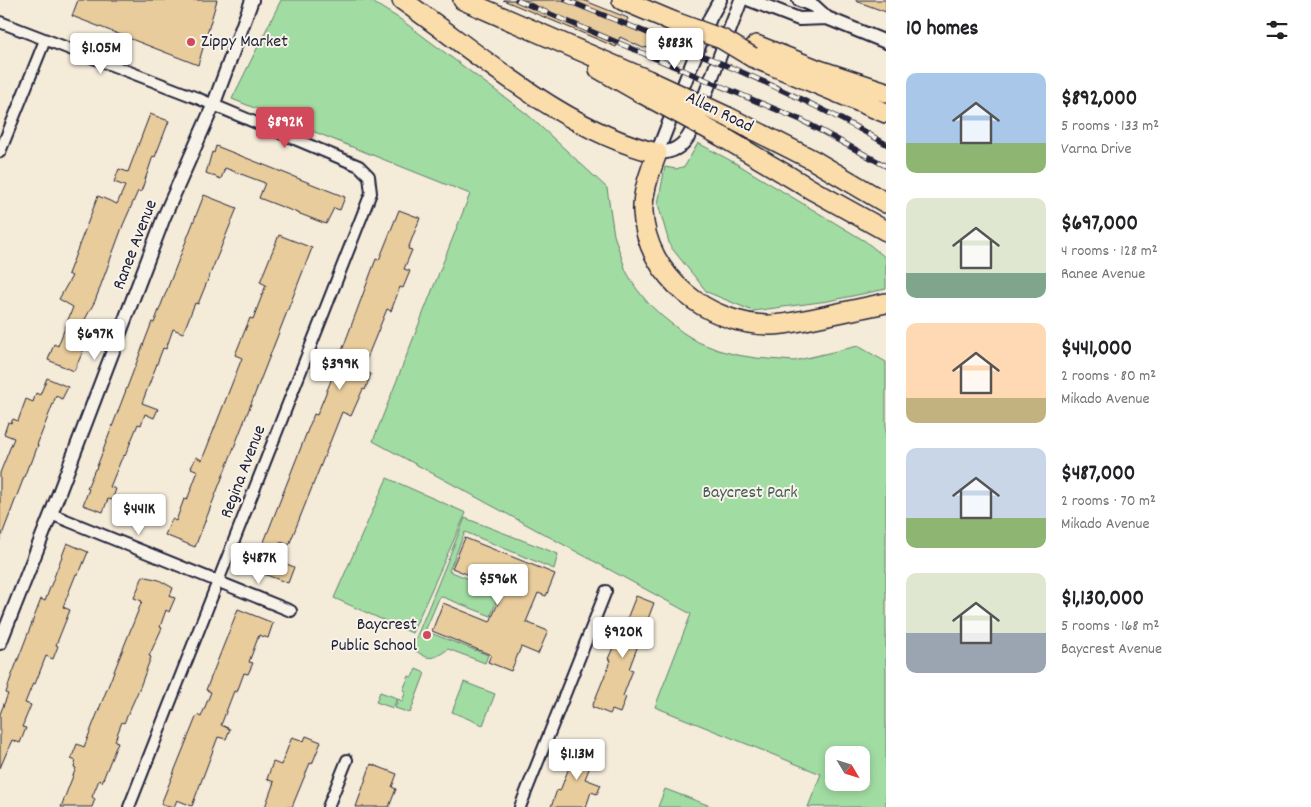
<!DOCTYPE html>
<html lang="en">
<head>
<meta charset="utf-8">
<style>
  body { margin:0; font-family:Dekko,sans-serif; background:#f6f6f6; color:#202124; height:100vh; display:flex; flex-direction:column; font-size:19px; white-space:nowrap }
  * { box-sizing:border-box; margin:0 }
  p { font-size:16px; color:#757577 }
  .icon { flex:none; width:28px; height:28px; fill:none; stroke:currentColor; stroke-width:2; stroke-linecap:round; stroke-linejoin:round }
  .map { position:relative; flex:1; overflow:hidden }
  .panel { display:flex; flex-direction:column; background:#fff; width:425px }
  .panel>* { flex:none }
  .needle { width:32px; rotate:128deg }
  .controls { position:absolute; left:825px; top:746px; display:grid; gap:10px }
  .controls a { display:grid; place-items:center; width:45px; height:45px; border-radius:10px; background:#fff; box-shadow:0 2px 8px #0003; font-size:25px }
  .price { position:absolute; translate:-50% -42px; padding:0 11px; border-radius:5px; background:#fff; color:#222; font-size:16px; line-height:32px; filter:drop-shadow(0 1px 2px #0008) }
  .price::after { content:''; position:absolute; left:50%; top:30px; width:15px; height:11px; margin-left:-8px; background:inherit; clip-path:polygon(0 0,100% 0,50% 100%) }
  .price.current { background:#d1495b; color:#fff }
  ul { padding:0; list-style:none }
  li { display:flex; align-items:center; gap:15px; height:125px; padding:0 20px }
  li span { display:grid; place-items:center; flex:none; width:140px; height:100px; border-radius:10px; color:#555 }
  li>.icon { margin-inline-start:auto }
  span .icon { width:60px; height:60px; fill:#fffc; stroke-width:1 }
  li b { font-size:21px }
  h2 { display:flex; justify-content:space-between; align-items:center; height:60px; padding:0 20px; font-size:21px }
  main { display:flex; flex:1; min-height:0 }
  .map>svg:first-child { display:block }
  .green { fill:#a1dca2; stroke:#627f6e; fill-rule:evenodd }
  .building { fill:#e8cc9c; stroke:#22223b }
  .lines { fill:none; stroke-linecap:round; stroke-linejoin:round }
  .minor-casing { stroke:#22223b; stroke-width:14 }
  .tertiary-casing { stroke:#22223b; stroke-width:16 }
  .motorway-casing { stroke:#22223b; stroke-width:22 }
  .minor { stroke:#f7f3e8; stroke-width:10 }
  .tertiary { stroke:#f7f3e8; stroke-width:12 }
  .motorway { stroke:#fbddab; stroke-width:19 }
  .rail-casing { stroke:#22223b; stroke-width:5.5 }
  .rail { stroke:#f7f3e8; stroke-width:4; stroke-dasharray:11; stroke-linecap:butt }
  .motorway-bridge-casing { stroke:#22223b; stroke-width:22; stroke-linecap:butt }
  .motorway-bridge { stroke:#fbddab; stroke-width:19 }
  .poi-dot { fill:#d1495b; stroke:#f7f3e8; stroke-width:2 }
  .labels { text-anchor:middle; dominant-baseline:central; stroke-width:4; stroke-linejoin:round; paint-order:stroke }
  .poi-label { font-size:18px; fill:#22223b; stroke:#f7f3e8; text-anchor:start }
  .street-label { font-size:18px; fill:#22223b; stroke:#f7f3e8 }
  .park-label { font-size:18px; fill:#485a5a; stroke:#f7f3e8 }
</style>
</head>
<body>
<main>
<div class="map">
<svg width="886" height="807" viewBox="0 0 886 807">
  <rect width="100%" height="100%" fill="#f4ebd9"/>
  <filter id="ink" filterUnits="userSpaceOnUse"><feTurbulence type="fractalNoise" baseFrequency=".02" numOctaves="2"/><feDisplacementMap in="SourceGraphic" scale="10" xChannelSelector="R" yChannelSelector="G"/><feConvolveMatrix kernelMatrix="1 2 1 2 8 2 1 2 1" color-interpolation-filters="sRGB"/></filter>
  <g filter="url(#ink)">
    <path class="green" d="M281,0h88l31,19 127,95 80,74 7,47 12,36 10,17 12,15 15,14 19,15 16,10 20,8 19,5 19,3 38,3 64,-15 28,16v445h-78l13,-33 -166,-67 36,-93 -318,-173 97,-247 -238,-95zM834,755h27v27h-27z
      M698,143l39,21 128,77 21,17v31l-58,12 -75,10 -46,-19 -37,-46 -12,-42 7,-37 11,2 9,-3z
      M387,478l79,35 -54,120 -78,-35z
      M465,518l93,36 -4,15 -89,-37 -16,39 51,20 -9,25 -51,-20 -15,35 63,24 -3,8 -37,-14c-16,12 -20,11 -36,-1z
      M416,669l9,4 -15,40 -15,-5 3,-9 4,2 4,-10 -3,-1 6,-14 3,1z
      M464,682l31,12 -12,31 -31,-13z
      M380,692l17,6 -4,10 -17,-6z
      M665,789l48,18h-55z"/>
    <path class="building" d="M78,0h139l-19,65 -126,-49z
      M503,0h80l45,18 -3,7 25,11 7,10 -14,2 -23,-11 -4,10z
      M856,0h30v12l-30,-11z
      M663,45l18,6 -4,9 -17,-6z
      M150,114l19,7 -14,36 -2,-1 -12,36 -3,-1 -15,34 -28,76 -12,22 8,1 -2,9 2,1 -17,37 -26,-11 6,-16 4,2 15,-39 -14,-8 13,-23 -4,-2 30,-78 19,8 8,-18 -11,-4 5,-13 9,3z
      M216,146l129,51 -5,13 -6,-2 -8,16 -67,-26 6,-15 -40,-15 -4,11 -15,-6 6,-21 2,1z
      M204,195l33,13 -39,96 -3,-1 -12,30 -10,-4 -7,20 -3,-1 -21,55 16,6 -4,9 -9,-4 -4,11 -3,-1 -13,32 -1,-1 -3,5 -11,27 6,2 -4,11 -4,-1 -5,13 -20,-7 6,-16 -2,-1 8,-19h1l56,-147 2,1z
      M399,210l21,8 -12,31 4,1 -8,19 6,2 -7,17 -3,-1 -9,24 -4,-2 -25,61 9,4 -6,16 -2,-1 -12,27 -9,-4 -53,133 -8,-3 -5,6 -4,10 22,9 -6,16 -35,-13 61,-156 3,1 13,-32 46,-124 3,1z
      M279,235l33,13 -117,299 -30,-12 7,-16 4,2 8,-22 3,1 11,-29 -7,-3 5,-11 6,3 40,-102 -7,-3 15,-37 3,1 13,-34 -6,-3z
      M47,378l21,9 -6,12 -6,-3 -19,49h1l-7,19h-2l-29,76v-67l14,-35 -10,-4 4,-12 3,1 2,-4 5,2 8,-22 7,3 3,-9 4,2z
      M465,538l90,36 -9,22 -8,-3 -12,29 22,9 -10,23 -17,-7 -10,24 -23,-9 3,-7 -59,-24 11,-28 47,19 14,-33 -52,-21z
      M67,543l21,9 -7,17 -3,5h-2l-13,33 7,3 -14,35 2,1 -5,13 -7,-3 -11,28 -2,-1 -8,20 6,2 -9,22 4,1 -6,15 -8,-3 -12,28v-54l8,-20 -2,-1 4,-13 22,-57 9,-24 4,2z
      M143,576l16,4 14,8 -3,8 5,2 -6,14 -3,-2 -6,17 2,1 -13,28 2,1 -11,30 -16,36 -2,-1 -4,10 -3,9 3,1 -16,40 -3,-2 -7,17 3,2 -3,8h-31l15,-39 -2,-1 2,-6 -5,-2 6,-15 7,3 58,-146 -8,-3z
      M636,596l18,7 -25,66 4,1 -10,26 3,1 -6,16 -8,-3 -2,4 -18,-7 15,-37 3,-10 -2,-1 7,-16 2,1z
      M238,609l35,14 -5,15 -9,-3 -10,27 4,1 -5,11 -4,-1 -7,19 -3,-1 -13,34 9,4 -4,10 -8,-2 -26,69 -15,-6 -3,7h-5l-8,-3 36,-89 4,2 10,-25 -5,-2z
      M306,736l15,6 -9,22 -2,-1 -18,44h-27l9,-25 -7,-3 6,-17 8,3 11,-28 12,4z
      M578,744l18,7 -11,28 16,6 -4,9 -6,-2 -5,15h-35l6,-17 3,1z
      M371,764l26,10 -5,13 4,2 -7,18h-33z"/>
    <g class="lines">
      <g class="minor-casing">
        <path id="minor" d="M0,22l197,76 162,68 10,10 2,17 -242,614
          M0,152l45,-112
          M51,514l240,97
          M328,807l19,-47
          M520,807l86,-216"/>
      </g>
      <g class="tertiary-casing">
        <path id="tertiary" d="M720,0l-10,18 -53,135c16,0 27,-7 34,-21l50,-132
          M750,0l49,19 28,-1
          M799,0l15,6 13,12 59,24
          M0,643l51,-129 113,-297 49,-111 39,-106"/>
      </g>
      <g class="motorway-casing">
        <path id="motorway" d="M402,0c76,53 164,132 255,153 -7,20 -15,39 -14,59 3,64 65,113 127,113 15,0 30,-4 45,-7 24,-5 47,-10 71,-15
          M463,0l185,80
          M622,0l50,21
          M756,45l63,25 67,22
          M752,57l134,56
          M599,69l44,25
          M728,117l85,43 73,43
          M721,136l93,55 72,40"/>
      </g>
      <use href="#minor" class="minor"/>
      <use href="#tertiary" class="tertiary"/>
      <use href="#motorway" class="motorway"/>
      <g class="rail-casing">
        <path id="rail" d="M517,0l284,120 85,46
          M566,0c108,44 219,85 320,144"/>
      </g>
      <use href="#rail" class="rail"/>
      <g class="motorway-bridge-casing">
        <path id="motorway-bridge" d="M672,21l50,18 30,18
          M648,80l80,37
          M643,94l78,42"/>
      </g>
      <use href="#motorway-bridge" class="motorway-bridge"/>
    </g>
  </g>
  <g class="poi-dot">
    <circle cx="191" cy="42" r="5"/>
    <circle cx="427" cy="635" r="5"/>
  </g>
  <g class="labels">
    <g class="poi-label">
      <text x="201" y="42">Zippy Market</text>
      <text x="417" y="625" text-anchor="end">Baycrest<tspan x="417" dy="21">Public School</tspan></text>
    </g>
    <g class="street-label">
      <text transform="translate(719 113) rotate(26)">Allen Road</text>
      <text transform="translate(136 245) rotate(-69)">Ranee Avenue</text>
      <text transform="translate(244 472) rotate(-69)">Regina Avenue</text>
    </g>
    <g class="park-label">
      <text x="750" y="493">Baycrest Park</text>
    </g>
  </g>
</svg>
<div class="controls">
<a><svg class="needle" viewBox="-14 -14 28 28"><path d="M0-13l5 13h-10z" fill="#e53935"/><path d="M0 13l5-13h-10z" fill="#757577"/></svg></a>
</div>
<b class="price" style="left:675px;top:70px">$883K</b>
<b class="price" style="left:101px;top:75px">$1.05M</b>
<b class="price current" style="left:285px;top:149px">$892K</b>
<b class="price" style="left:95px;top:361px">$697K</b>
<b class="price" style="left:340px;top:391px">$399K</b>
<b class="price" style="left:139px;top:536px">$441K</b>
<b class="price" style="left:259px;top:585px">$487K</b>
<b class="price" style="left:498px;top:606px">$596K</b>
<b class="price" style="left:623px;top:659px">$920K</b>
<b class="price" style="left:577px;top:781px">$1.13M</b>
</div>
<section class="panel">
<h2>10 homes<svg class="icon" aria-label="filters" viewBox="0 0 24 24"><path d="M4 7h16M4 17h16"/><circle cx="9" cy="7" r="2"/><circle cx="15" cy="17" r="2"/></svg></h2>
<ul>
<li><span style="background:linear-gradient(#a9c7e8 70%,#8fb573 0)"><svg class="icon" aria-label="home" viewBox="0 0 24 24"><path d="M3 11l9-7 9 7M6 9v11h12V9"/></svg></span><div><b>$892,000</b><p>5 rooms · 133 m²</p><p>Varna Drive</p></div></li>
<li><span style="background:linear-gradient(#dfe7d0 75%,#7fa58c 0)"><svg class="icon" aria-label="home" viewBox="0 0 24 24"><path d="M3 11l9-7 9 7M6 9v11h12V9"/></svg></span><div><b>$697,000</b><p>4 rooms · 128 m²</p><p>Ranee Avenue</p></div></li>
<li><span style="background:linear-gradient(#ffd9b3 75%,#c2b280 0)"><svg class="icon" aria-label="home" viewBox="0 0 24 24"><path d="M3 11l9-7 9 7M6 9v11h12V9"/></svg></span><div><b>$441,000</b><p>2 rooms · 80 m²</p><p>Mikado Avenue</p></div></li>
<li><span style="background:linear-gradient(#c9d6e8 70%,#8fb573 0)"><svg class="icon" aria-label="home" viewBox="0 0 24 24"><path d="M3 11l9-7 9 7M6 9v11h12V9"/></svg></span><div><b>$487,000</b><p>2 rooms · 70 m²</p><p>Mikado Avenue</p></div></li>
<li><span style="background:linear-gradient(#dfe7d0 60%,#9aa5b1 0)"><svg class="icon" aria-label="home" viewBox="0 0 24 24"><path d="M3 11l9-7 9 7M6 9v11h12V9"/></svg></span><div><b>$1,130,000</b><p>5 rooms · 168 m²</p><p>Baycrest Avenue</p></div></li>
</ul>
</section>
</main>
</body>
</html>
